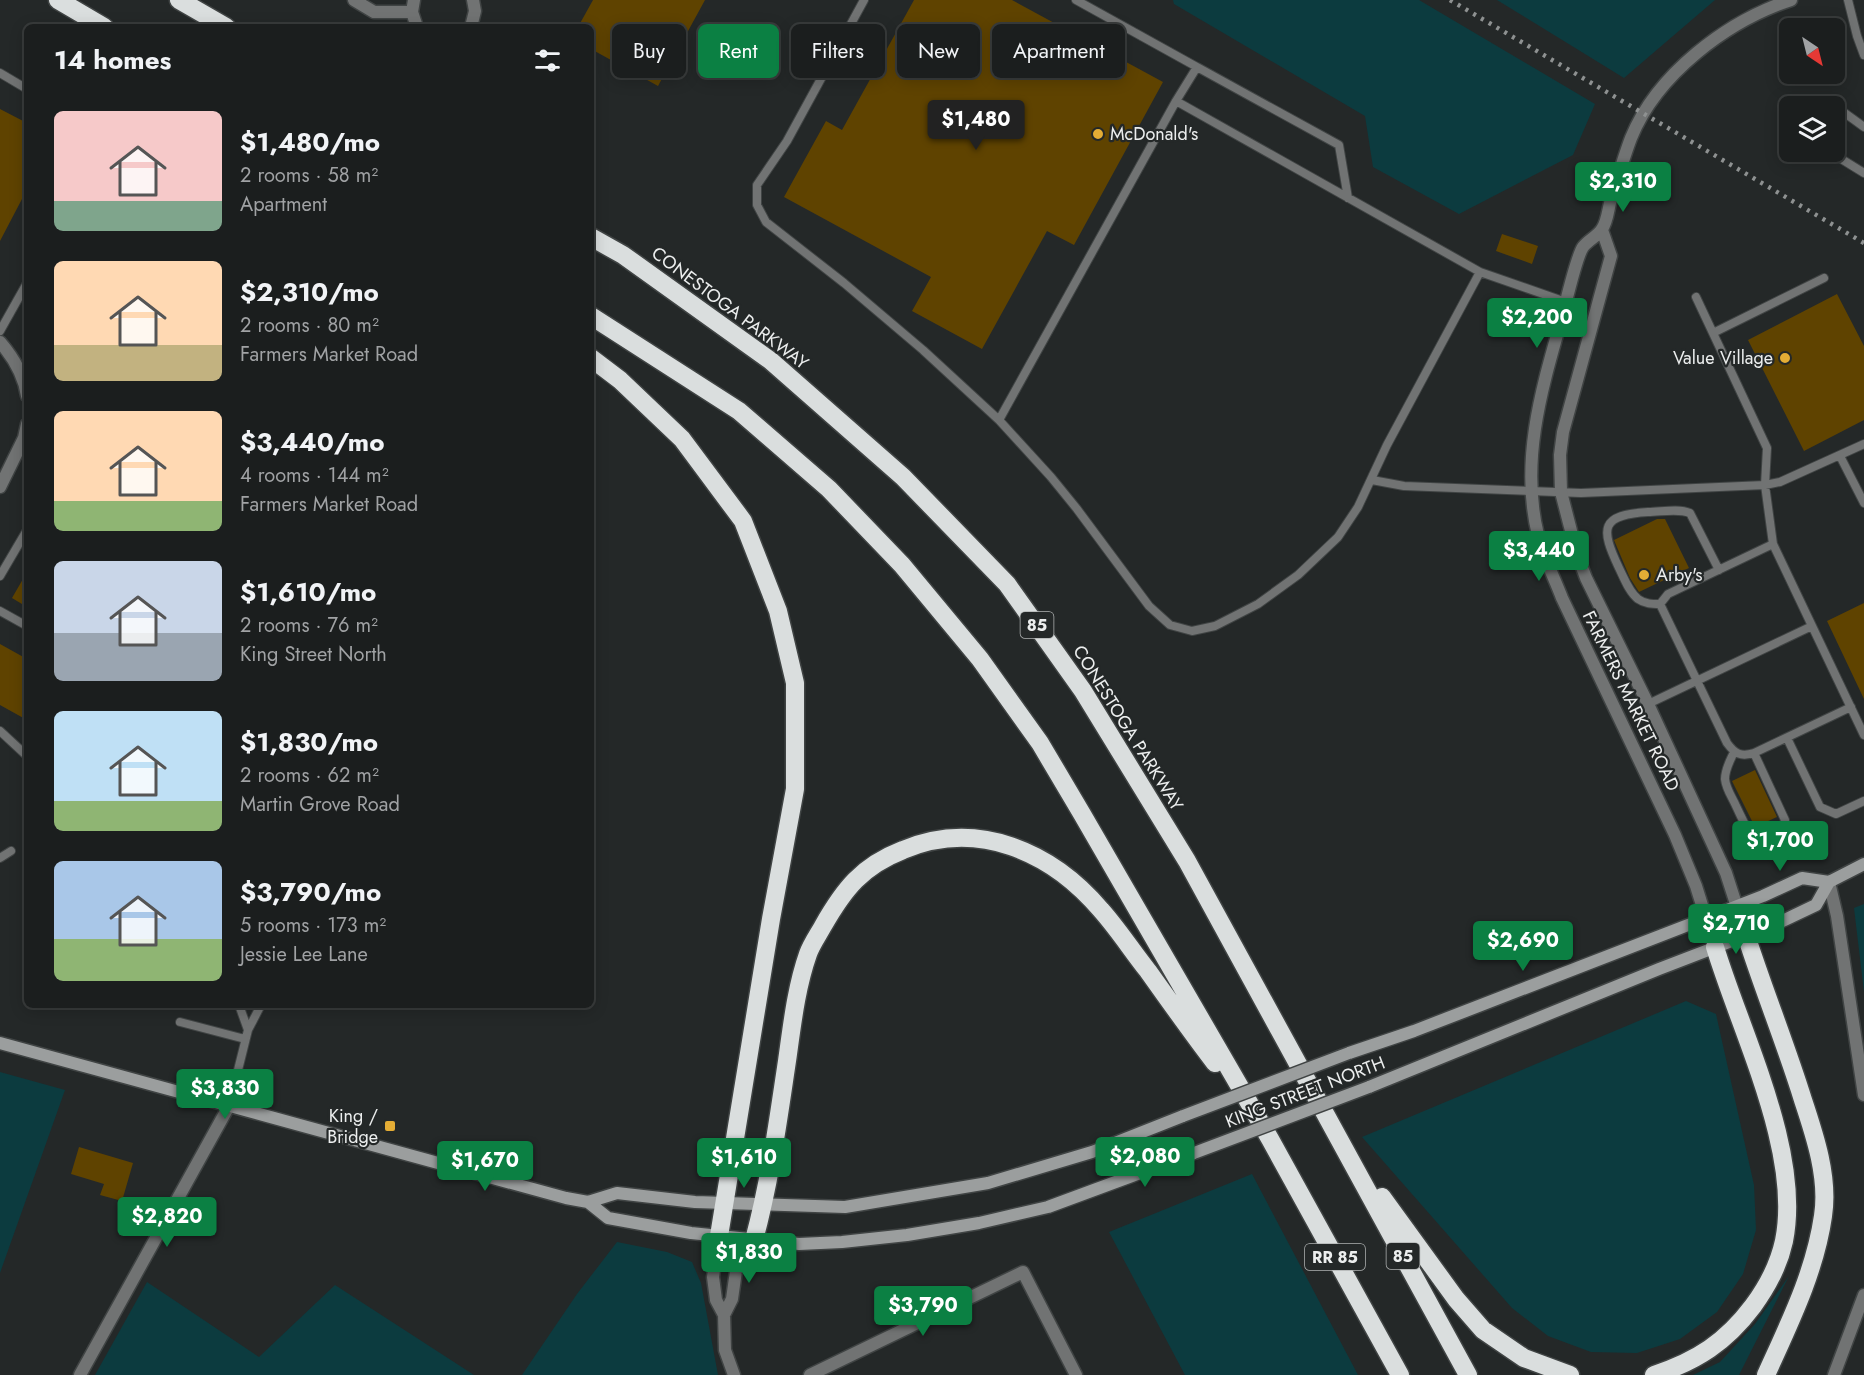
<!DOCTYPE html>
<html lang="en">
<head>
<meta charset="utf-8">
<style>
  body { margin:0; font-family:Jost,sans-serif; background:#242727; color:#f1f3f6; height:100vh; display:flex; flex-direction:column; font-size:22px; white-space:nowrap }
  * { box-sizing:border-box; margin:0 }
  p { font-size:20px; color:#a0a2a4 }
  .icon { flex:none; width:33px; height:33px; fill:none; stroke:currentColor; stroke-width:2; stroke-linecap:round; stroke-linejoin:round }
  .map { position:relative; flex:1; overflow:hidden }
  .sheet { position:absolute; left:24px; top:24px; width:570px; height:984px; display:flex; flex-direction:column; background:#1b1e1e; border-radius:9px; box-shadow:0 3px 15px #0003,0 0 0 2px #393c3c }
  .sheet>* { flex:none }
  .guide { position:absolute; left:612px; top:24px; width:570px; height:54px; display:flex; gap:12px }
  .needle { width:39px; rotate:145deg }
  .fabs { position:absolute; left:1779px; top:18px; display:grid; gap:12px }
  .fabs a { display:grid; place-items:center; width:66px; height:66px; border-radius:9px; background:#1b1e1e; box-shadow:0 3px 15px #0003,0 0 0 2px #393c3c; font-size:30px }
  .price { position:absolute; translate:-50% -51px; padding:0 14px; border-radius:6px; background:#0b8043; color:#fff; font-size:20px; line-height:39px; filter:drop-shadow(0 2px 3px #0008) }
  .price::after { content:''; position:absolute; left:50%; top:36px; width:18px; height:14px; margin-left:-9px; background:inherit; clip-path:polygon(0 0,100% 0,50% 100%) }
  .price.current { background:#222; color:#fff }
  ul { padding:0; list-style:none }
  li { display:flex; align-items:center; gap:18px; height:150px; padding:0 30px }
  li span { display:grid; place-items:center; flex:none; width:168px; height:120px; border-radius:9px; color:#555 }
  li>.icon { margin-inline-start:auto }
  span .icon { width:72px; height:72px; fill:#fffc; stroke-width:1 }
  li b { font-size:26px }
  h2 { display:flex; justify-content:space-between; align-items:center; height:72px; padding:0 30px; font-size:26px }
  .chip { padding:0 21px; border-radius:9px; background:#1b1e1e; box-shadow:0 3px 15px #0003,0 0 0 2px #393c3c; font-size:21px; line-height:54px }
  .chip.current { background:#0b8043; color:#fff }
  .map>svg:first-child { display:block }
  .green { fill:#0c3b3f }
  .building { fill:#5f4300 }
  .lines { fill:none; stroke-linecap:round; stroke-linejoin:round }
  .service-casing { stroke:#404444; stroke-width:10 }
  .minor-casing { stroke:#404444; stroke-width:15 }
  .tertiary-casing { stroke:#404444; stroke-width:15 }
  .secondary-casing { stroke:#404444; stroke-width:15 }
  .motorway-casing { stroke:#404444; stroke-width:21 }
  .service { stroke:#717373; stroke-width:8 }
  .minor { stroke:#717373; stroke-width:12 }
  .tertiary { stroke:#717373; stroke-width:12 }
  .secondary { stroke:#9b9e9e; stroke-width:12 }
  .motorway { stroke:#dadede; stroke-width:18 }
  .rail { stroke:#8e9191; stroke-width:4.5; stroke-dasharray:3 6; stroke-linecap:butt }
  .secondary-bridge-casing { stroke:#404444; stroke-width:15; stroke-linecap:butt }
  .secondary-bridge { stroke:#9b9e9e; stroke-width:12 }
  .poi-dot { fill:#e4ad35; stroke:#242828; stroke-width:2 }
  .labels { text-anchor:middle; dominant-baseline:central; stroke-width:4.5; stroke-linejoin:round; paint-order:stroke }
  .shield { fill:#242828; stroke:#b0b3b3; stroke-width:1.5 }
  .shield-label { font-size:16px; font-weight:bold; fill:#eceeee }
  .poi-label { font-size:18px; fill:#eceeee; stroke:#242828; text-anchor:start }
  .street-label { font-size:18px; fill:#eceeee; stroke:#242828 }
</style>
</head>
<body>
<div class="map">
<svg width="1864" height="1375" viewBox="0 0 1864 1375">
  <rect width="100%" height="100%" fill="#242828"/>
  <path class="green" d="M1173,0h246l176,104 -22,51 -114,59 -86,-47 -8,-51 -191,-112z
    M1497,0h218l-91,78z
    M1864,904v88l-10,-84z
    M1686,1001l30,13 38,171 2,45 -13,44 -26,38 -37,27 -43,14 -46,-1 -43,-16 -36,-28 -150,-171z
    M0,1072l65,18 -65,183z
    M1252,1174l106,201h-173l-76,-143z
    M617,1242l50,10 25,10 9,21 17,92h-196l55,-81z
    M1789,1276l-50,99h-46l27,-13 35,-38z
    M147,1282l112,75 76,-72 139,90h-379z"/>
  <path class="building" d="M593,0h112l-47,86 -67,-37v-22h-13z
    M914,0h98l151,82 -89,163 -27,-14 -65,118 -70,-38 19,-34 -147,-80 42,-76 16,9z
    M0,109l27,14v79l-5,-3 -22,42z
    M1502,234l36,12 -6,18 -36,-13z
    M1837,294l27,52v74l-60,31 -56,-111z
    M1657,519h8l24,49 -50,24 -9,-14 -16,-38z
    M27,572v35l-15,-9z
    M1864,603v96l-37,-78z
    M0,644l27,15v61l-27,-15z
    M1755,770l22,47 -22,10 -23,-46z
    M79,1147l54,16 -11,38 -22,-6 4,-11 -33,-10z"/>
  <g class="lines">
    <g class="service-casing">
      <path id="service" d="M864,0l-77,141 -30,44v20l9,17 78,61 79,67 76,70 52,57 26,32 72,97 21,19 22,6 23,-5 43,-22 40,-29 40,-38 20,-30 29,-62 93,-173
        M1076,0l121,67
        M1848,0l9,36 7,19
        M0,73l27,16
        M1176,101l304,171 86,30
        M1834,120l8,-9 22,16
        M1830,152l34,21
        M1696,297l71,151 -2,37 8,59 91,191
        M0,331l27,-48
        M1713,333l111,-55
        M999,420l177,-319 21,-34 142,78 9,53
        M1840,456l24,47
        M1372,480l32,6 177,7 184,-8 15,-3 84,-38
        M1773,544l-105,50 -8,10 67,139c8,11 14,14 27,10l97,-46
        M0,576l27,-46
        M1660,604c-8,0 -15,0 -22,-5 -9,-7 -14,-21 -19,-31 -19,-40 -19,-53 29,-56 13,0 30,-4 42,1l29,57
        M0,611l27,15
        M1648,704l164,-78
        M0,731l27,25
        M1787,738l33,69 16,7 28,-13
        M1734,752c-4,9 -9,17 -9,27 1,10 7,18 11,27 10,20 17,47 45,26l4,-12 -31,-67
        M0,858l11,-7
        M239,1005l9,25
        M180,1022l65,17
        M229,1106l19,-76 13,-25"/>
    </g>
    <g class="minor-casing">
      <path id="minor" d="M1602,230l9,26 -48,176 -3,23 1,37 16,62 9,24 62,126 78,169 20,62
        M0,342c13,15 24,33 27,54
        M0,487l24,-49 3,-14
        M1829,882l8,34 27,179
        M1715,947l-19,-61 -21,-51 -113,-237c-8,-21 -19,-42 -24,-63 -18,-73 3,-144 23,-214 4,-14 15,-64 22,-74 5,-7 15,-11 19,-18 5,-7 6,-18 8,-26 7,-22 13,-44 21,-65 26,-64 96,-117 160,-138
        M719,1236l-6,41 3,23 8,15 1,35 9,25
        M724,1315l8,-16 4,-28 18,-31
        M810,1375l213,-103 53,103
        M1834,1375l30,-80"/>
    </g>
    <g class="tertiary-casing">
      <path id="tertiary" d="M354,0l20,12h38
        M414,0l-2,12 5,15
        M471,27l4,-16 -2,-11
        M80,1375l149,-269"/>
    </g>
    <g class="secondary-casing">
      <path id="secondary" d="M0,1043l566,155 22,4 29,-9 78,9 150,5 143,-24 104,-31 91,-36
        M1349,1053l65,-22 349,-135 39,-18 27,4 35,-18
        M1369,1087l290,-118 117,-45 40,-19 13,-23
        M588,1202l20,16 83,15 108,11 43,-2 65,-7 72,-12 69,-16 146,-54"/>
    </g>
    <g class="motorway-casing">
      <path id="motorway" d="M58,0l46,27
        M179,0l47,27
        M591,237l32,18 148,106 132,116 104,107 76,107 104,170 281,514
        M591,316l148,95 90,78 73,76 78,94 60,84 42,71 188,325 130,236
        M591,358l29,22 62,59 61,82 35,90 17,72v106l-24,130 -52,317
        M1746,935c18,56 40,110 57,165 12,36 26,78 20,116 -8,56 -34,108 -57,159
        M1382,1197l74,102 27,31 41,28 46,17
        M754,1240c16,-59 24,-119 33,-179 5,-35 9,-73 21,-107 3,-9 10,-19 15,-28 21,-37 39,-60 80,-76 74,-31 148,1 198,60 17,19 31,41 47,61 22,31 44,62 67,92
        M1654,1375c43,-14 72,-33 99,-69 14,-19 26,-42 31,-65 18,-89 -43,-208 -69,-294"/>
    </g>
    <use href="#service" class="service"/>
    <use href="#minor" class="minor"/>
    <use href="#tertiary" class="tertiary"/>
    <use href="#secondary" class="secondary"/>
    <use href="#motorway" class="motorway"/>
    <path class="rail" d="M1450,0l414,243"/>
    <g class="secondary-bridge-casing">
      <path id="secondary-bridge" d="M1183,1116l166,-63
        M1194,1153l175,-66"/>
    </g>
    <use href="#secondary-bridge" class="secondary-bridge"/>
  </g>
  <g class="poi-dot">
    <circle cx="1098" cy="134" r="6"/>
    <circle cx="1785" cy="358" r="6"/>
    <circle cx="1644" cy="575" r="6"/>
    <rect x="384" y="1120" width="12" height="12" rx="3"/>
  </g>
  <g class="labels">
    <g class="shield">
      <rect x="1020.5" y="612" width="33" height="26" rx="4.5"/>
      <rect x="1386.5" y="1243" width="33" height="26" rx="4.5"/>
      <rect x="1305" y="1244" width="60" height="26" rx="4.5"/>
    </g>
    <g class="shield-label">
      <text x="1037" y="625">85</text>
      <text x="1403" y="1256">85</text>
      <text x="1335" y="1257">RR 85</text>
    </g>
    <g class="poi-label">
      <text x="1110" y="134">McDonald's</text>
      <text x="1773" y="358" text-anchor="end">Value Village</text>
      <text x="1656" y="575">Arby's</text>
      <text x="378" y="1116" text-anchor="end">King /<tspan x="378" dy="21">Bridge</tspan></text>
    </g>
    <g class="street-label">
      <text transform="translate(730 308) rotate(37)">CONESTOGA PARKWAY</text>
      <text transform="translate(1631 701) rotate(64)">FARMERS MARKET ROAD</text>
      <text transform="translate(1128 728) rotate(58)">CONESTOGA PARKWAY</text>
      <text transform="translate(1305 1092) rotate(-21)">KING STREET NORTH</text>
    </g>
  </g>
</svg>
<div class="fabs">
<a><svg class="needle" viewBox="-14 -14 28 28"><path d="M0-13l5 13h-10z" fill="#e53935"/><path d="M0 13l5-13h-10z" fill="#a0a2a4"/></svg></a>
<a><svg class="icon" aria-label="layers" viewBox="0 0 24 24"><path d="M12 4l9 5-9 5-9-5zM3 14l9 5 9-5"/></svg></a>
</div>
<b class="price current" style="left:976px;top:151px">$1,480</b>
<b class="price" style="left:1623px;top:213px">$2,310</b>
<b class="price" style="left:1537px;top:349px">$2,200</b>
<b class="price" style="left:1539px;top:582px">$3,440</b>
<b class="price" style="left:1780px;top:872px">$1,700</b>
<b class="price" style="left:1736px;top:955px">$2,710</b>
<b class="price" style="left:1523px;top:972px">$2,690</b>
<b class="price" style="left:225px;top:1120px">$3,830</b>
<b class="price" style="left:1145px;top:1188px">$2,080</b>
<b class="price" style="left:744px;top:1189px">$1,610</b>
<b class="price" style="left:485px;top:1192px">$1,670</b>
<b class="price" style="left:167px;top:1248px">$2,820</b>
<b class="price" style="left:749px;top:1284px">$1,830</b>
<b class="price" style="left:923px;top:1337px">$3,790</b>
<div class="guide">
<a class="chip">Buy</a>
<a class="chip current">Rent</a>
<a class="chip">Filters</a>
<a class="chip">New</a>
<a class="chip">Apartment</a>
</div>
<section class="sheet">
<h2>14 homes<svg class="icon" aria-label="filters" viewBox="0 0 24 24"><path d="M4 7h16M4 17h16"/><circle cx="9" cy="7" r="2"/><circle cx="15" cy="17" r="2"/></svg></h2>
<ul>
<li><span style="background:linear-gradient(#f6c9c9 75%,#7fa58c 0)"><svg class="icon" aria-label="home" viewBox="0 0 24 24"><path d="M3 11l9-7 9 7M6 9v11h12V9"/></svg></span><div><b>$1,480/mo</b><p>2 rooms · 58 m²</p><p>Apartment</p></div></li>
<li><span style="background:linear-gradient(#ffd9b3 70%,#c2b280 0)"><svg class="icon" aria-label="home" viewBox="0 0 24 24"><path d="M3 11l9-7 9 7M6 9v11h12V9"/></svg></span><div><b>$2,310/mo</b><p>2 rooms · 80 m²</p><p>Farmers Market Road</p></div></li>
<li><span style="background:linear-gradient(#ffd9b3 75%,#8fb573 0)"><svg class="icon" aria-label="home" viewBox="0 0 24 24"><path d="M3 11l9-7 9 7M6 9v11h12V9"/></svg></span><div><b>$3,440/mo</b><p>4 rooms · 144 m²</p><p>Farmers Market Road</p></div></li>
<li><span style="background:linear-gradient(#c9d6e8 60%,#9aa5b1 0)"><svg class="icon" aria-label="home" viewBox="0 0 24 24"><path d="M3 11l9-7 9 7M6 9v11h12V9"/></svg></span><div><b>$1,610/mo</b><p>2 rooms · 76 m²</p><p>King Street North</p></div></li>
<li><span style="background:linear-gradient(#bfe0f5 75%,#8fb573 0)"><svg class="icon" aria-label="home" viewBox="0 0 24 24"><path d="M3 11l9-7 9 7M6 9v11h12V9"/></svg></span><div><b>$1,830/mo</b><p>2 rooms · 62 m²</p><p>Martin Grove Road</p></div></li>
<li><span style="background:linear-gradient(#a9c7e8 65%,#8fb573 0)"><svg class="icon" aria-label="home" viewBox="0 0 24 24"><path d="M3 11l9-7 9 7M6 9v11h12V9"/></svg></span><div><b>$3,790/mo</b><p>5 rooms · 173 m²</p><p>Jessie Lee Lane</p></div></li>
</ul>
</section>
</div>
</body>
</html>
